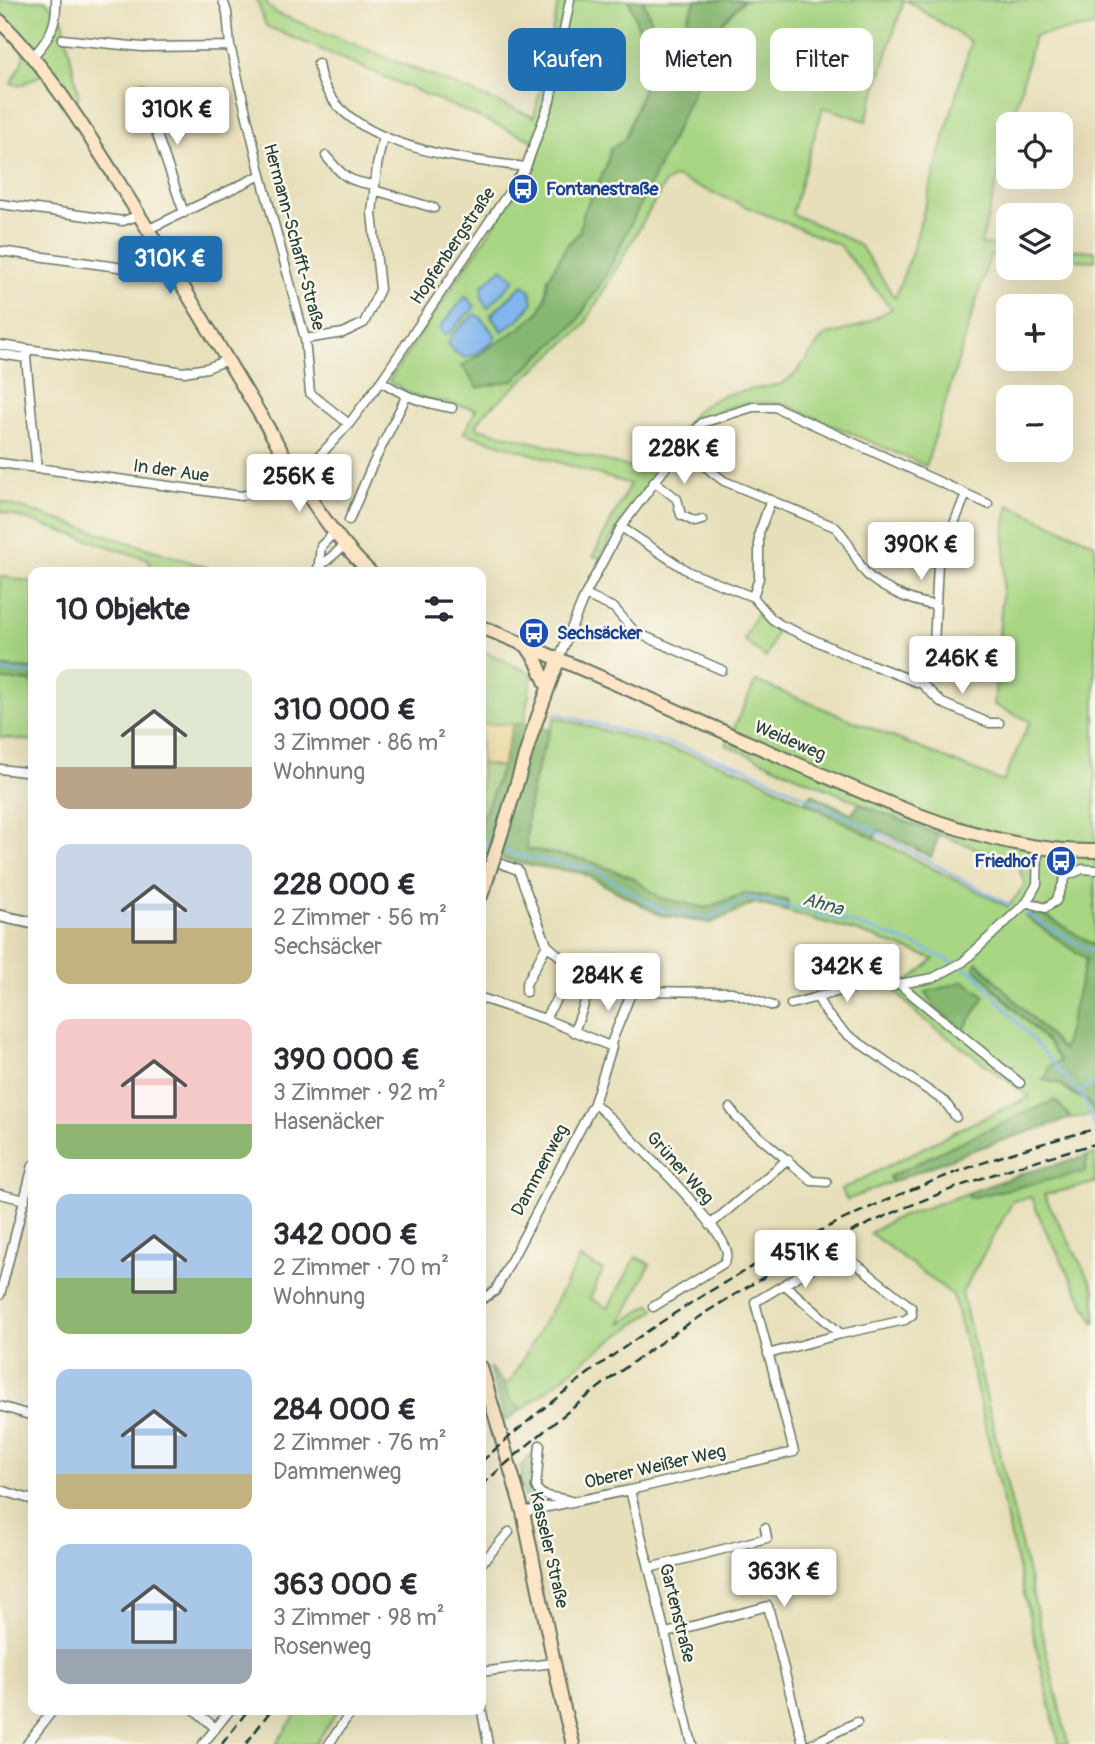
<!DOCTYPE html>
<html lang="de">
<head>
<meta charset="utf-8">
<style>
  body { margin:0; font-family:Pangolin,sans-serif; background:#f7f7f7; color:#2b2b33; height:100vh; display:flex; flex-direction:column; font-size:26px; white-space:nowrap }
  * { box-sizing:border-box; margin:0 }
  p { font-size:23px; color:#7c7c81 }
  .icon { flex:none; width:38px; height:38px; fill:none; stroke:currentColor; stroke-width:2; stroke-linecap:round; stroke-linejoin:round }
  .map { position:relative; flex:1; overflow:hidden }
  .side { position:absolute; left:28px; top:567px; width:458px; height:1148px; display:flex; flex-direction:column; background:#fff; border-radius:14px; box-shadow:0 7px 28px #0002 }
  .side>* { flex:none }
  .hud { position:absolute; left:508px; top:28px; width:481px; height:63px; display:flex; gap:14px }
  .tools { position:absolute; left:996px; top:112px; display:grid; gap:14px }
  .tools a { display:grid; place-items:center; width:77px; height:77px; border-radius:14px; background:#fff; box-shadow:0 7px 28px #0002; font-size:35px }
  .price { position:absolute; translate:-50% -60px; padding:0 16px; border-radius:7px; background:#fff; color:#222; font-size:23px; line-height:46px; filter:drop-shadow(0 2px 4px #0008) }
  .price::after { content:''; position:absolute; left:50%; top:42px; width:21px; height:16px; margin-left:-10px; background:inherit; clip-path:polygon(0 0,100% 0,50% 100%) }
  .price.current { background:#1f6fb2; color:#fff }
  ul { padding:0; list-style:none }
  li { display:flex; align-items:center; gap:21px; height:175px; padding:0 28px }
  li span { display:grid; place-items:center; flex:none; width:196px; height:140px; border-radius:14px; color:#555 }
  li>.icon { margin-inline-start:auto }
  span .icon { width:84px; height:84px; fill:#fffc; stroke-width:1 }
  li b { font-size:30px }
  h2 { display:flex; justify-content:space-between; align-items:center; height:84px; padding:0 28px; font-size:30px }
  .tag { padding:0 24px; border-radius:14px; background:#fff; box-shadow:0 7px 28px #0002; font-size:24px; line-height:63px }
  .tag.current { background:#1f6fb2; color:#fff }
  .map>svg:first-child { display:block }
  .green { fill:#a8d683; stroke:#648a5c; stroke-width:2; fill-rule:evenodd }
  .forest { fill:#86b771; stroke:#527a52; stroke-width:2 }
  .sand { fill:#eeda9e; stroke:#868c69; stroke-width:2 }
  .water { fill:#80b5ee; stroke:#507991; stroke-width:2 }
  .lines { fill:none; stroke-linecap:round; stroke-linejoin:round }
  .stream { stroke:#80b5ee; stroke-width:2.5 }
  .minor-casing { stroke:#657663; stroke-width:11 }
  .tertiary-casing { stroke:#657663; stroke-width:14 }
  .secondary-casing { stroke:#657663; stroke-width:16 }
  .minor { stroke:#fff; stroke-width:8 }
  .tertiary { stroke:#fff; stroke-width:10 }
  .secondary { stroke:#fde5c5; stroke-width:12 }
  .rail { stroke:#1f3d34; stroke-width:2.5; stroke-dasharray:10 5; stroke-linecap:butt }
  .secondary-bridge-casing { stroke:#657663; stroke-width:16; stroke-linecap:butt }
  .secondary-bridge { stroke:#fde5c5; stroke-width:12 }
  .labels { text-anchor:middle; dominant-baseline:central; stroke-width:5; stroke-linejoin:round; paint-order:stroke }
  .transit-label { font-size:18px; font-weight:bold; fill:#164399; stroke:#fbf7ec; text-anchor:start }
  .street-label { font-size:18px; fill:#1f3d34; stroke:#fbf7ec }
  .water-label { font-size:19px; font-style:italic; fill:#375b62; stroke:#fbf7ec }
</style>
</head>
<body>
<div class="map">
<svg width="1095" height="1744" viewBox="0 0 1095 1744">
  <rect width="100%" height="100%" fill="#fbf7ec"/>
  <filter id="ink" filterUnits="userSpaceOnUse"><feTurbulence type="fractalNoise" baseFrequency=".0143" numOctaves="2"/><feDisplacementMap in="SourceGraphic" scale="14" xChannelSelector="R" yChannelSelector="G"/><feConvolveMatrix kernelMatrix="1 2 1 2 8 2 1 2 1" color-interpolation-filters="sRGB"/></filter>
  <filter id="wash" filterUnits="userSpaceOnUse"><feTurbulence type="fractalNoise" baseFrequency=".00686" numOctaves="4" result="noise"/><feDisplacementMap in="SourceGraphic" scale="28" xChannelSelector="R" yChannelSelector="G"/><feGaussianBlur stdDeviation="1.57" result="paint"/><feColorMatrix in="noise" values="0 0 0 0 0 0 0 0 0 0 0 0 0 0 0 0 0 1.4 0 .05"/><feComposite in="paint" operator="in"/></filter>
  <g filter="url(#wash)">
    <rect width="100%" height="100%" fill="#e7dfba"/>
    <path class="green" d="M0,0h45l18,20 16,77 -10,12 -26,-35 -22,11 -10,-1 12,-24v-10l-23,-23z
      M257,0h9l2,6 8,7 258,104 25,-117h70l21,61 -4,21 -22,59 -13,7 -5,19 -22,44 -5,22 -12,12 -19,34 -3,20 -6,13 -16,14 -34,23 25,31 62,-57 32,-52 93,-197 12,-42 31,-32h160l-38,121 -43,-14 -31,107 51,22 18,11 34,51 18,-49 58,-207 -65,-42h189v26l-61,10 -22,88h-4v15l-27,105 27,2v10h-18l-64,210 -138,-60c-26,-7 -62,-2 -84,13 -8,5 -16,17 -22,24 -32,36 -60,73 -82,115l-7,-2 37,-72 -166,-51 12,-24 -61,-13 -26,-15 140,-208 12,-29 -275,-118zM675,177l164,68 53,64 -32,17 -36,10 -29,38 -14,10 -58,11 -25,14 -31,38 -11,1 -23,20 -155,-40 -1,-4 8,-11 98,-86 82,-144zM523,285l6,4 -1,21 -26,21 -11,-14v-3zM466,296l-8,27 -10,11 -7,-8zM475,314l7,5 13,16v5l-10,9 -32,-15z
      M643,0h53l-29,60z
      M1060,249l35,2v10l-34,-2z
      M0,501l221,71h-72l1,-12 -150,-49z
      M1009,505l86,39v402l-53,-33 -16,4 61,42 -24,91 -85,-88 14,25 58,58 10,16 -17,19 17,4 16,12 11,4 8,15 -24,3 -16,-18 -166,77 3,5 -45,18 -6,-10 119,-61 70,-32 -111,-81 -23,-24 38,-33 -73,-26 -75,-22 1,-11 -42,-7 -39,15 -46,-10 -30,-21 -44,-17 -59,-11c-4,-44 13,-91 28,-132l148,41 47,16 258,133 17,-22 -7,-21 -131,-49 -161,-70 30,-64 247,101 27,-61 -36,-16 11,-147v-35zM926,992l59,4 -7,12 -43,1z
      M0,576l33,6v159l-33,-4z
      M758,610l12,14 8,3 -12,31 -22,-18z
      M481,650l51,24 -8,50h-43z
      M481,763l21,4 -21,56z
      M1095,1154v29l-51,12 51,95v34l-53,-101 -10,-26 -19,4 -51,92 106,451h-9l-84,-362 -22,-87 -83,-62 24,-14 74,-26 1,4 115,-25 4,-16z
      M636,1257l14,7 -30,60 31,-20 4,6 -60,42 -72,57 -13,-8 -6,-17 6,-2 70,-124 23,12 -13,28 18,10z
      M299,1710h39l-22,34h-40z"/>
    <path class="forest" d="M629,0h14l24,59 29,-59h48l-31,32 -12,42 -30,67 -63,130 -32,52 -62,57 -36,8 -16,-22 61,-40 16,-14 6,-13 3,-20 19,-34 12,-12 5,-22 22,-44 5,-19 13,-8 22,-58 4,-21z
      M0,667l33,2v13l-33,-2z
      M513,724h11l26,6c-14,36 -27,80 -23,119l59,11 45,17 30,21 45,10 39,-15 43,8 -2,10 -31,-8 -44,20 -51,-8 -77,-42 -55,-8 -22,-5 -25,-13v-24l21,-56z
      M812,794l40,20 7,-10 80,31 -8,22 -51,-27 -6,8 -69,-36z
      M1041,913l54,33v169l-8,-15 -10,-4 -17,-12 -18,-4 6,-6v-7l12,-6 -10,-16 -76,-78 3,-5 86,88 23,-91 -61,-43z
      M964,981l21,15 -21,33 -29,-20 -9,-17z
      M1055,1100l16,18 -101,33 -78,31 -3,-5 69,-34z
      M1088,1156l-3,16 -116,26 -1,-5 53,-19z
      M489,1367l15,17 6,16 11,9 -16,13z
      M534,1452c8,34 -18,44 31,48l-25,6 -13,-3 -7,-20 2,-10 -2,-7z"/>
    <path class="sand" d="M481,724h32l-11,43 -21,-4z"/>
    <path class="water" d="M502,268l13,11 -27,29 -2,-1 -4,-10v-11z
      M523,285l6,4 4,13 -14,17 -17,12 -11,-16z
      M466,296l9,11 -27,27h-4l-3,-4v-4z
      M475,314l7,5 13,16v5l-19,14 -11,4 -13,-8 -4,-7 5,-9z"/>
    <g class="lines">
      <path class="stream" d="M0,671l33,2
        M555,713l126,34 65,21 115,56 148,81
        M481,840l13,6
        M500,849l15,6 79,14 65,40 50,9 39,-21c69,16 145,34 208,67
        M1024,913l67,38 4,6
        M962,967l13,6 108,125 12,29
        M1079,1093l16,-11"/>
    </g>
  </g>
  <g filter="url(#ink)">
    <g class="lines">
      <g class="minor-casing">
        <path id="minor" d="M223,0l4,12 3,34 31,129 44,164 5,54 39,31
          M62,39l80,8 88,-1
          M34,55c16,-17 23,-31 22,-55
          M318,63c10,83 142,96 208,104
          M142,91l42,122
          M326,156c16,20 23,26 49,29
          M374,190l60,18
          M0,204l123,17 17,-6
          M149,229l112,-54
          M0,251l162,22 11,-3
          M305,339l38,-6 21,-10 16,-34 -8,-76 5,-47 6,-30
          M0,345l184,27 23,-4 20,-8
          M0,354l26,4 1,-6
          M26,358l11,111
          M381,381c25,16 41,22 71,27
          M684,446l28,26 12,9 111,46c14,13 17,26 27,41 12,19 51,34 72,37
          M0,463l242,33 56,-17
          M297,476l12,-9 40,-43 32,-43 145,-214 24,-66 20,-101
          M654,481l23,18 4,16 14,7 7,-2
          M349,520l22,-52 35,-71
          M621,527l68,45 64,25 19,22 9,6 73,33 68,26 20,19 47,20h10
          M318,568l26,-22
          M318,572l3,-26 14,-14
          M585,595l29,13 21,24 87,38
          M753,597l6,-19v-45l12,-33
          M559,658l26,-63 36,-68 51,-68 30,-36 51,-16h22l213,97
          M922,684l12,-39 4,-82 28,-69
          M0,769l33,4
          M481,856l37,14 29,75 29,26 17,9 39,11 100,1 41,14
          M1027,902l18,6 11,-7 10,-25 17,-7 12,1
          M899,984l121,99
          M526,992v-8l21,-39
          M817,997l10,17 18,19 100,69 11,15
          M481,998l64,21 67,28 -18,56 -99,188 -14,9
          M791,1004l61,-16 47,-4 34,-6 30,-16 64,-60 10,-18 1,-37
          M545,1019c8,-17 20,-31 31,-48
          M574,1032l19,-52
          M610,1046l22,-55
          M594,1103c24,22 130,123 133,150 0,2 -2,8 -3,10l-71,44
          M730,1108l7,10 75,63 15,1
          M0,1194l25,6
          M710,1225l78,-66
          M785,1285l56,49
          M0,1295l33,-130
          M0,1406l33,10
          M540,1445l-4,42c6,14 24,8 36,15
          M0,1490l33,10
          M630,1490l62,254
          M523,1512l107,-22 164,-38 -39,-150 85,-51 71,56 1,8 -7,5 -64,14 -73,20
          M481,1564l28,-32
          M649,1568l118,-30 -2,-10
          M666,1633l102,-27 35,138
          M481,1672l72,-9
          M481,1706l7,38
          M195,1710l19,17
          M27,1744l26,-34
          M203,1744l27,-34
          M329,1744l23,-34
          M812,1744l45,-22"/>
      </g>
      <g class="tertiary-casing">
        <path id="tertiary" d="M0,916l33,7"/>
      </g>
      <g class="secondary-casing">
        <path id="secondary" d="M0,21c46,46 79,99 114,154 50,79 98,160 147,241 33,56 61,110 109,156
          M481,627c109,43 214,93 321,139 93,40 189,86 293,85
          M526,645l10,15 12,28
          M503,829l29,-96 27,-75
          M481,896l6,-17
          M481,1367l42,145 39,189 11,43"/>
      </g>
      <use href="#minor" class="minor"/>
      <use href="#tertiary" class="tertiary"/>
      <use href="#secondary" class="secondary"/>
      <path class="rail" d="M481,1462c176,-159 384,-274 614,-333
        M481,1486c185,-167 371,-279 614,-342
        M222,1744l26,-34
        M246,1744l25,-34"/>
      <g class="secondary-bridge-casing">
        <path id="secondary-bridge" d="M487,879l16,-50"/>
      </g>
      <use href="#secondary-bridge" class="secondary-bridge"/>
    </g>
  </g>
  <defs>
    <g id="bus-disc" transform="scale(1.575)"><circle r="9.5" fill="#1a4fb4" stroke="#fbf7ec"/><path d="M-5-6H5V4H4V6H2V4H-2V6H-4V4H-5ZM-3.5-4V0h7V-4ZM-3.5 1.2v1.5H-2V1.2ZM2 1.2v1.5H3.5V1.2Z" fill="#fff"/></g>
  </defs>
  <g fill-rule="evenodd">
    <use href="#bus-disc" x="523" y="189"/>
    <use href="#bus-disc" x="534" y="633"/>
    <use href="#bus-disc" x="1061" y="861"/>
  </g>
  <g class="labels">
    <g class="transit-label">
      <text x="546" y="189">Fontanestraße</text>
      <text x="557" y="633">Sechsäcker</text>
      <text x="1038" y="861" text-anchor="end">Friedhof</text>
    </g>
    <g class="street-label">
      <text transform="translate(294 237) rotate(75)">Hermann-Schafft-Straße</text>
      <text transform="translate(453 246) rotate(-56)">Hopfenbergstraße</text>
      <text transform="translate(171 471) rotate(8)">In der Aue</text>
      <text transform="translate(790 741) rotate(23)">Weideweg</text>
      <text transform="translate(680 1168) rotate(48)">Grüner Weg</text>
      <text transform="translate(540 1170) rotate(-62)">Dammenweg</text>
      <text transform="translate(655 1467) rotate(-13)">Oberer Weißer Weg</text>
      <text transform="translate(549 1550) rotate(77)">Kasseler Straße</text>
      <text transform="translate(677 1613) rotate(76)">Gartenstraße</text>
    </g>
    <g class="water-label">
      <text transform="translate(823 904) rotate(16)">Ahna</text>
    </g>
  </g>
</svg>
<div class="tools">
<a><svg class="icon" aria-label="locate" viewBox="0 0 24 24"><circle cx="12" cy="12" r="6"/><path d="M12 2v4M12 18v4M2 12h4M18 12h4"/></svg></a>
<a><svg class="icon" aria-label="layers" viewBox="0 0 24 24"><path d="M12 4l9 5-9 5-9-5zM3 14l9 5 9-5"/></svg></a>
<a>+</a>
<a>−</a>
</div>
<b class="price" style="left:177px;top:147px">310K €</b>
<b class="price current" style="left:170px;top:296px">310K €</b>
<b class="price" style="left:684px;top:486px">228K €</b>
<b class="price" style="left:299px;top:514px">256K €</b>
<b class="price" style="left:921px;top:582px">390K €</b>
<b class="price" style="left:962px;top:696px">246K €</b>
<b class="price" style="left:847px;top:1004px">342K €</b>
<b class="price" style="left:608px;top:1013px">284K €</b>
<b class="price" style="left:805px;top:1290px">451K €</b>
<b class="price" style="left:784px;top:1609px">363K €</b>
<div class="hud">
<a class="tag current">Kaufen</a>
<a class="tag">Mieten</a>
<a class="tag">Filter</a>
</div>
<section class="side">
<h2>10 Objekte<svg class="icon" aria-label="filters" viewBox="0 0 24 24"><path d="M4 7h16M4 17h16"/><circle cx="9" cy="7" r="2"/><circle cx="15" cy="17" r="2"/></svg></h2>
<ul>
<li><span style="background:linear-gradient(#dfe7d0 70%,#b9a48a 0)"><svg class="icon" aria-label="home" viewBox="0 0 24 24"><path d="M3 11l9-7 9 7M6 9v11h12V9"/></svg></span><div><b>310 000 €</b><p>3 Zimmer · 86 m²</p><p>Wohnung</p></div></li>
<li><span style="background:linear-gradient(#c9d6e8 60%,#c2b280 0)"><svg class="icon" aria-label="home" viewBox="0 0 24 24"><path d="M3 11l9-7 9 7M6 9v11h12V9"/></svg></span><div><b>228 000 €</b><p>2 Zimmer · 56 m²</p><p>Sechsäcker</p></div></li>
<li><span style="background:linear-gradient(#f6c9c9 75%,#8fb573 0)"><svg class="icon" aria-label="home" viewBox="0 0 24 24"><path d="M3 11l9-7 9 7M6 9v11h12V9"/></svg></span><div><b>390 000 €</b><p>3 Zimmer · 92 m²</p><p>Hasenäcker</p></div></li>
<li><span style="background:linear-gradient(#a9c7e8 60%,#8fb573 0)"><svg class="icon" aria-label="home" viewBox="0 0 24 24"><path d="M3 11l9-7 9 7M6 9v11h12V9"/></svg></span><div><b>342 000 €</b><p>2 Zimmer · 70 m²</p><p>Wohnung</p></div></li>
<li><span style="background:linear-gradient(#a9c7e8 75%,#c2b280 0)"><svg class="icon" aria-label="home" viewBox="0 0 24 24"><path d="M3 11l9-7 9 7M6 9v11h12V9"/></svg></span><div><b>284 000 €</b><p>2 Zimmer · 76 m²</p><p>Dammenweg</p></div></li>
<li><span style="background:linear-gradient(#a9c7e8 75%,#9aa5b1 0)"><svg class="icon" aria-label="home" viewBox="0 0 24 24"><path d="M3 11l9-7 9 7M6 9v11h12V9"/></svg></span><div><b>363 000 €</b><p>3 Zimmer · 98 m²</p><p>Rosenweg</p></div></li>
</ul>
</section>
</div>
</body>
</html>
